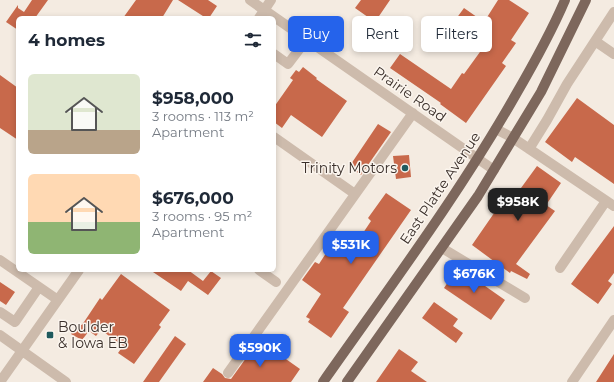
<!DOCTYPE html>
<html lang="en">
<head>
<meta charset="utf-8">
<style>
  body { margin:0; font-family:Montserrat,sans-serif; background:#f2f2f3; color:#1f2937; height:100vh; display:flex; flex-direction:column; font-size:15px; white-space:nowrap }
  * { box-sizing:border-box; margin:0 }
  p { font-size:13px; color:#747a83 }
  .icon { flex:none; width:22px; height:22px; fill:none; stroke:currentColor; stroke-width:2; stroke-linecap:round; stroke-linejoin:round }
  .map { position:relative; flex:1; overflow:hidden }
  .side { position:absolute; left:16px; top:16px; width:260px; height:256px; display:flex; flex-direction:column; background:#fff; border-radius:6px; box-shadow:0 2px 6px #0003 }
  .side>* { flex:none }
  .hud { position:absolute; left:288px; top:16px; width:266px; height:36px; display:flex; gap:8px }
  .price { position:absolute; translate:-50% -34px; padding:0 9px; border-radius:8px; background:#2563eb; color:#fff; font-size:13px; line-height:26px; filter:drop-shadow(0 1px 2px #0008) }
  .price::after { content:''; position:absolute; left:50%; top:24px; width:12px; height:9px; margin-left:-6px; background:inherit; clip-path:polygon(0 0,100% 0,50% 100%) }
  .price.on { background:#222; color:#fff }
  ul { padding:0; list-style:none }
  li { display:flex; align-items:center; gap:12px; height:100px; padding:0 12px }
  li span { display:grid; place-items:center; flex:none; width:112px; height:80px; border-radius:6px; color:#555 }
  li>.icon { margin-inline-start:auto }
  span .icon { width:48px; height:48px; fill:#fffc; stroke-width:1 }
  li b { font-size:17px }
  h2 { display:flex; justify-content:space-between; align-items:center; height:48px; padding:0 12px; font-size:17px }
  .pill { padding:0 14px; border-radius:6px; background:#fff; box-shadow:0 2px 6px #0003; font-size:14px; line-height:36px }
  .pill.on { background:#2563eb; color:#fff }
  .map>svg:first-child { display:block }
  .building { fill:#c8694b }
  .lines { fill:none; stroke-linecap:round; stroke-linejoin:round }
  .minor { stroke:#cdbbac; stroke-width:10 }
  .major { stroke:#7d675c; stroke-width:10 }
  .poi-dot { fill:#1f5a5e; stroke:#fbf5ee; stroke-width:1.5 }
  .labels { text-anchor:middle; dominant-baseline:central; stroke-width:3; stroke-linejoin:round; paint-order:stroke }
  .street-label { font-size:14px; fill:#3b302b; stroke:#fbf5ee }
  .poi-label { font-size:14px; fill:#3b302b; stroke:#fbf5ee; text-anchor:end }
</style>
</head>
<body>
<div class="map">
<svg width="614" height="382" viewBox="0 0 614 382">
  <rect width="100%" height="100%" fill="#f4ebe1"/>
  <path class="building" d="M32,0h16l-13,18h-17v12l-12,-8 12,-17v3l6,4z
    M136,0h37l-11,18h-39z
    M178,0h30l9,6 -8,12h-3z
    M361,0h29l-15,22 -20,-14z
    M498,0h11l20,13 -18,27 5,3 -14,20 4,3 -40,57 -26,-19 1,-1 -51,-35 10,-14 51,35 11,-16 2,1 21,-29 -32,-22 11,-15 20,14z
    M303,67l14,11 -1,1 31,22 -25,36 -31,-22 -9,13 -8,-6v-15l19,-27 -3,-2 6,-8 3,2z
    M0,75l18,13v52l-18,-12z
    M577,98l37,27v59l-39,-27 -3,5 -27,-20z
    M378,124l13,8 -30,43 -12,-8z
    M409,155l2,22 -15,2 -3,-23z
    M537,166l24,17 -15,22 9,6 -39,53 14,10 -3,5 -16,-8 -1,2 -38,-28 36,-52 13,-5z
    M386,193l25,17 -68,98 6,4 -18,26 -23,-16 2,-3 -4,-2 15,-23 -19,-14 13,-18 4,2 15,-23 4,3 4,-7 13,8 16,-24 -3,-3z
    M614,226v47l-6,8 4,3 -14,20 -27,-20z
    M458,267l47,33 -14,20 -47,-32z
    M150,270h38l15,11 8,-10 10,7 -13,17 -20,-14 -7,10z
    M121,274l49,36 -11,15 2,2 -27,37 -16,-11 5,-7 -22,-16 -5,6 -7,-5 -7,9 -11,-6 8,-10 3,1 18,-27 2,2z
    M0,282l15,10 -9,13 -6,-4z
    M434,302l24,17 -5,7 10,7 -7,10 -34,-25z
    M175,336l11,8 -27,38h-16z
    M259,340l41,29 -9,13h-88l10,-14 9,6 3,4 6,1z
    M399,349l19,13 -7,9 16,11h-51z
    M614,354v28h-18z"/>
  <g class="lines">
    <path class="minor" d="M250,0l244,170
      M259,18l12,-18
      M595,41l19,13
      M274,54l14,10 19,-25
      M496,129l17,9 101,68
      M274,137l81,57
      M529,149l18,-29 20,-36 47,-72
      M442,248l83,50
      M0,260l58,40
      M560,268l46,-67
      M259,270l17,12
      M0,312l15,10 24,-35
      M0,335l66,47
      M228,373l185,-260
      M0,382l79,-112
      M572,382l42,-62"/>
    <path class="major" d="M323,382c66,-94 135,-186 192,-286 18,-31 36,-63 50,-96
      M347,382l131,-186 63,-104 45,-92"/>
  </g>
  <g class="poi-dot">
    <circle cx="405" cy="168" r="4"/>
    <rect x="46" y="331" width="8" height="8" rx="2"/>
  </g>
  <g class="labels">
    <g class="street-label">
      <text transform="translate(410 94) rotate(35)">Prairie Road</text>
      <text transform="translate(440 188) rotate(-56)">East Platte Avenue</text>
    </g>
    <g class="poi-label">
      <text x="397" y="168">Trinity Motors</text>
      <text x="58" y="327" text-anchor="start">Boulder<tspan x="58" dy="16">&amp; Iowa EB</tspan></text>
    </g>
  </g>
</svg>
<b class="price on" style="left:518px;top:222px">$958K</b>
<b class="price" style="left:351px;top:265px">$531K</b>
<b class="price" style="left:474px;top:294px">$676K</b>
<b class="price" style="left:260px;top:368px">$590K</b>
<div class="hud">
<a class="pill on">Buy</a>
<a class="pill">Rent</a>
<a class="pill">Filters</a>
</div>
<section class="side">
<h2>4 homes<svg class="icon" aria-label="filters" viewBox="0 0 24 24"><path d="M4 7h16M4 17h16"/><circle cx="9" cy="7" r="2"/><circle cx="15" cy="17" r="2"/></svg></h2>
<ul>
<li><span style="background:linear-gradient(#dfe7d0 70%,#b9a48a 0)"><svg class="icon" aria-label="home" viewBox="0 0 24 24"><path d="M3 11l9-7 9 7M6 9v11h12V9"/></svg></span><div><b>$958,000</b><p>3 rooms · 113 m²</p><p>Apartment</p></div></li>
<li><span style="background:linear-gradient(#ffd9b3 60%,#8fb573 0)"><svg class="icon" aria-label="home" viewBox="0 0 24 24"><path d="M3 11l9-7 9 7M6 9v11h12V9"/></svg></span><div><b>$676,000</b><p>3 rooms · 95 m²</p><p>Apartment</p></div></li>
</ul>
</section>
</div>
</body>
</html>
